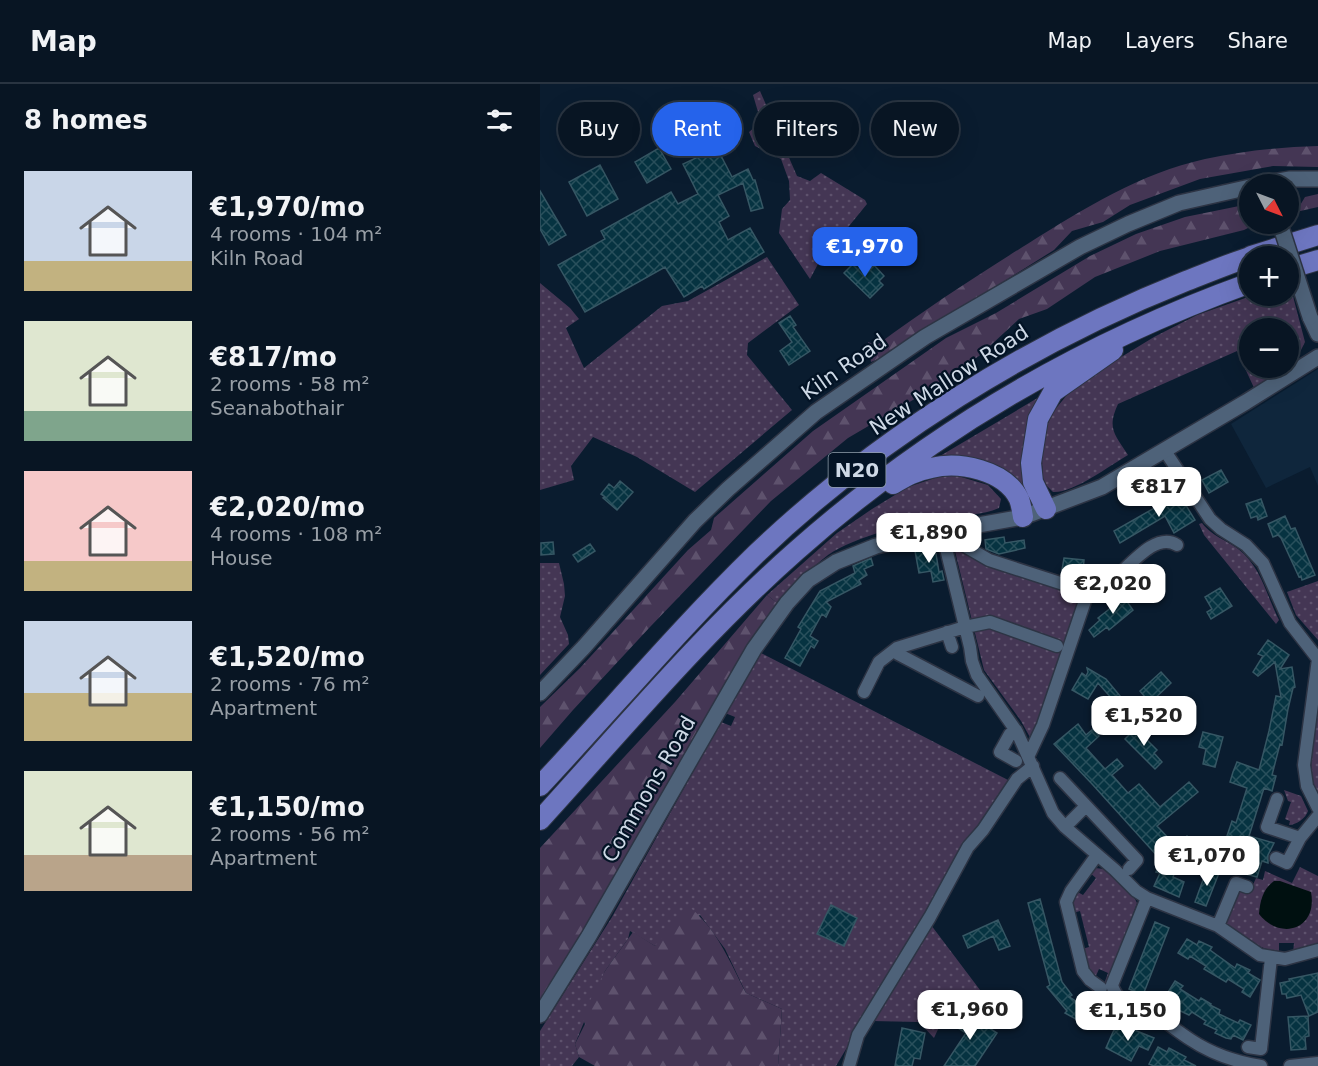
<!DOCTYPE html>
<html lang="en">
<head>
<meta charset="utf-8">
<style>
  body { margin:0; font-family:"DejaVu Sans",sans-serif; background:#111e2b; color:#f1f3f6; height:100vh; display:flex; flex-direction:column; font-size:22px; white-space:nowrap }
  * { box-sizing:border-box; margin:0 }
  p { font-size:20px; color:#989fa6 }
  .icon { flex:none; width:33px; height:33px; fill:none; stroke:currentColor; stroke-width:2; stroke-linecap:round; stroke-linejoin:round }
  .map { position:relative; flex:1; overflow:hidden }
  .panel { display:flex; flex-direction:column; background:#081523; width:540px }
  .panel>* { flex:none }
  .hud { position:absolute; left:18px; top:18px; width:570px; height:54px; display:flex; gap:12px }
  .needle { width:39px; rotate:132deg }
  .fabs { position:absolute; left:699px; top:90px; display:grid; gap:12px }
  .fabs a { display:grid; place-items:center; width:60px; height:60px; border-radius:50%; background:#081523; box-shadow:0 6px 24px #0002,0 0 0 2px #293441; font-size:30px }
  .price { position:absolute; translate:-50% -51px; padding:0 14px; border-radius:12px; background:#fff; color:#222; font-size:20px; line-height:39px; filter:drop-shadow(0 2px 3px #0008) }
  .price::after { content:''; position:absolute; left:50%; top:36px; width:18px; height:14px; margin-left:-9px; background:inherit; clip-path:polygon(0 0,100% 0,50% 100%) }
  .price.selected { background:#2563eb; color:#fff }
  ul { padding:0; list-style:none }
  li { display:flex; align-items:center; gap:18px; height:150px; padding:0 24px }
  li span { display:grid; place-items:center; flex:none; width:168px; height:120px; border-radius:0px; color:#555 }
  li>.icon { margin-inline-start:auto }
  span .icon { width:72px; height:72px; fill:#fffc; stroke-width:1 }
  li b { font-size:26px }
  h2 { display:flex; justify-content:space-between; align-items:center; height:72px; padding:0 24px; font-size:26px }
  .chip { padding:0 21px; border-radius:27px; background:#081523; box-shadow:0 6px 24px #0002,0 0 0 2px #293441; font-size:21px; line-height:54px }
  .chip.selected { background:#2563eb; color:#fff }
  header { display:flex; align-items:center; gap:36px; box-sizing:border-box; height:84px; padding:0 30px; background:#081523; border-bottom:2px solid #293441 }
  header strong { font-size:28px }
  nav { display:flex; gap:33px; margin-inline-start:auto; font-size:21px }
  main { display:flex; flex:1; min-height:0 }
  .map>svg:first-child { display:block }
  .built { fill:#0f263c }
  .grass { fill:url(#grass-dots) }
  .forest { fill:url(#forest-firs) }
  .water { fill:#001010 }
  .building { fill:url(#building-cross-hatch); stroke:#365764; stroke-width:1.5 }
  .lines { fill:none; stroke-linecap:round; stroke-linejoin:round }
  .minor-casing { stroke:#2d3444; stroke-width:15 }
  .tertiary-casing { stroke:#2d3444; stroke-width:18 }
  .trunk-casing { stroke:#2d3444; stroke-width:22 }
  .minor { stroke:#4e6279; stroke-width:12 }
  .tertiary { stroke:#4e6279; stroke-width:15 }
  .trunk { stroke:#6d76c0; stroke-width:20 }
  .tertiary-bridge-casing { stroke:#2d3444; stroke-width:18; stroke-linecap:butt }
  .tertiary-bridge { stroke:#4e6279; stroke-width:15 }
  .labels { text-anchor:middle; dominant-baseline:central; stroke-width:4.5; stroke-linejoin:round; paint-order:stroke }
  .shield { fill:#031325; stroke:#919eac; stroke-width:1.5 }
  .shield-label { font-size:20px; font-weight:bold; fill:#ced9e6 }
  .street-label { font-size:21px; fill:#ced9e6; stroke:#031325 }
</style>
</head>
<body>
<header>
<strong>Map</strong>
<nav><a>Map</a><a>Layers</a><a>Share</a></nav>
</header>
<main>
<section class="panel">
<h2>8 homes<svg class="icon" aria-label="filters" viewBox="0 0 24 24"><path d="M4 7h16M4 17h16"/><circle cx="9" cy="7" r="2"/><circle cx="15" cy="17" r="2"/></svg></h2>
<ul>
<li><span style="background:linear-gradient(#c9d6e8 75%,#c2b280 0)"><svg class="icon" aria-label="home" viewBox="0 0 24 24"><path d="M3 11l9-7 9 7M6 9v11h12V9"/></svg></span><div><b>€1,970/mo</b><p>4 rooms · 104 m²</p><p>Kiln Road</p></div></li>
<li><span style="background:linear-gradient(#dfe7d0 75%,#7fa58c 0)"><svg class="icon" aria-label="home" viewBox="0 0 24 24"><path d="M3 11l9-7 9 7M6 9v11h12V9"/></svg></span><div><b>€817/mo</b><p>2 rooms · 58 m²</p><p>Seanabothair</p></div></li>
<li><span style="background:linear-gradient(#f6c9c9 75%,#c2b280 0)"><svg class="icon" aria-label="home" viewBox="0 0 24 24"><path d="M3 11l9-7 9 7M6 9v11h12V9"/></svg></span><div><b>€2,020/mo</b><p>4 rooms · 108 m²</p><p>House</p></div></li>
<li><span style="background:linear-gradient(#c9d6e8 60%,#c2b280 0)"><svg class="icon" aria-label="home" viewBox="0 0 24 24"><path d="M3 11l9-7 9 7M6 9v11h12V9"/></svg></span><div><b>€1,520/mo</b><p>2 rooms · 76 m²</p><p>Apartment</p></div></li>
<li><span style="background:linear-gradient(#dfe7d0 70%,#b9a48a 0)"><svg class="icon" aria-label="home" viewBox="0 0 24 24"><path d="M3 11l9-7 9 7M6 9v11h12V9"/></svg></span><div><b>€1,150/mo</b><p>2 rooms · 56 m²</p><p>Apartment</p></div></li>
</ul>
</section>
<div class="map">
<svg width="778" height="982" viewBox="0 0 778 982">
  <defs>
    <pattern id="grass-dots" width="8" height="8" patternUnits="userSpaceOnUse" patternTransform="scale(1.5)"><rect width="8" height="8" fill="#443654"/><path d="M2 2h.1M6 6h.1" fill="none" stroke="#5e526d" stroke-width="1.8" stroke-linecap="round"/></pattern>
    <pattern id="forest-firs" width="22" height="20" patternUnits="userSpaceOnUse" patternTransform="scale(1.5)"><rect width="22" height="20" fill="#443654"/><path d="M5 1l3.5 6h-7zM16 11l3.5 6h-7z" fill="#5e526d"/></pattern>
    <pattern id="building-cross-hatch" width="8" height="8" patternUnits="userSpaceOnUse" patternTransform="scale(1.5)"><rect width="8" height="8" fill="#063341"/><path d="M0 0l8 8M0 8l8-8" fill="none" stroke="#29505c"/></pattern>
  </defs>
  <rect width="100%" height="100%" fill="#0a1c2f"/>
  <path class="built" d="M778,285v117l-8,-19 -44,21 -35,-64z"/>
  <path class="grass" d="M220,7l37,85 13,5 11,-8 44,27 2,4 -49,60 -8,15 -31,-46 3,-24 8,-9 -1,-19 -8,-22 -26,-13 -6,-14 12,-10 -8,-27z
    M227,173l32,48 -51,38 -1,12 45,55 -97,82 -58,-35 -44,-20 -22,29 3,14 -34,10v-207l30,25 9,11 -13,9 18,40 78,-62 26,-5z
    M749,197l16,61 -7,14 -9,8 -1,-36h-38v40h34l-29,22 -18,-39 -119,53c-11,24 -4,30 10,51 -19,11 -54,38 -75,37l-6,-6 -4,-8 -1,-18 2,-27 9,-21 18,-22 24,-17 59,-36 43,-22 54,-19h37z
    M511,306l-17,110 -16,-15 -83,-26z
    M401,392h17l30,9 13,14 -2,9c-17,8 -35,6 -54,9 -33,6 -90,19 -117,38 -19,14 -33,33 -47,51l-14,-11 70,-62 35,-24 36,-22z
    M662,439c11,15 29,18 42,31 19,19 23,43 35,66l-3,4 -72,-89 -5,-11z
    M413,459l7,5 117,46 3,8 -48,139 -11,-20 -37,-51z
    M19,479l5,21 1,12 -5,21 8,18 1,9 -29,31v-112z
    M778,497v59l-22,-25 -9,-23z
    M217,567l251,129 -19,34 -44,68 -109,184h-58l4,-57 -36,-16 -21,-44 -25,-34 -45,31 -25,-15 -2,8 -23,32 -30,73 4,13 -7,9h-32v-35l72,-114 109,-195 10,4 4,-9 -10,-4z
    M778,621v91c-13,-29 -4,-60 0,-91z
    M744,706l17,6 7,15c-2,7 -12,14 -19,14l1,-4 -5,-2 6,-17 -3,-1z
    M760,783l18,9v68l-25,9 1,-10h-15v9c-23,-4 -35,-14 -53,-28l13,-33 10,3 7,-16 7,2 2,-9 27,12z
    M555,784l9,1 31,30 2,4 -34,93 -3,-1 8,-22 -9,-4 -4,9 -5,-6 -8,-23 7,-2 -9,-36 -7,2 -1,-10 4,-12 7,4 13,-17 -6,-5z
    M391,841l49,65 -7,13 -13,-8 -14,17 -12,26 -15,-16 -47,-1z"/>
  <path class="forest" d="M778,62v21l-45,-1 -73,13 -70,26 -27,17 -31,9 -18,19 -173,108 -10,4 -3,-20 9,3c50,-37 99,-69 152,-102 54,-34 112,-70 176,-84 37,-8 75,-12 113,-13z
    M778,110v13l-22,5 9,-15z
    M709,120l1,20h6l-12,6 -84,21 -65,26 -48,32 -28,10 -40,37 -61,41 -70,41 -77,63 -121,126 -77,83 -33,38v-41l40,-39 108,-118 23,-20 3,-12 99,-87 133,-93 50,-25 94,-57 46,-22 49,-17z
    M227,511l14,11 -241,409v-167l135,-146z
    M148,822c28,21 42,56 58,87l36,16 -4,57h-183l-16,-9 -4,-13 10,-20 -3,-8 23,-45 28,-39 22,14z"/>
  <path class="water" d="M734,797h6l31,11c7,38 -31,49 -52,22 1,-13 4,-25 15,-33z"/>
  <path class="building" d="M119,64l12,21 -24,14 -12,-21z
    M177,64l15,29 16,-8 5,11h2l8,28 -12,3 -8,-28 -25,12 11,21 -10,6 9,18 22,-12 14,24 -60,37 -2,-3 -18,11 -19,-30 -80,45 -27,-47 47,-26 -4,-8 70,-39 7,12 20,-10 -15,-30z
    M60,81l18,34 -31,17 -18,-34z
    M0,107l26,44 -17,10 -9,-16z
    M318,175l11,11 5,-5 10,11 -5,5 4,4 -13,13 -26,-25z
    M250,232l6,9 -3,2 17,24 -21,14 -9,-14 12,-9 -13,-19z
    M681,386l7,12 -19,11 -7,-13z
    M80,397l13,11 -16,18 -14,-12 2,-1 -4,-3 8,-10 5,4z
    M639,410l16,26 -21,13 -9,-17 -45,27 -6,-12z
    M721,415l6,17 -9,4 -1,-4 -6,2 -5,-14z
    M745,432l6,13 4,-1 20,47 -13,5 -1,-4 -2,1 -18,-39 -3,-3 -5,2 -5,-13z
    M464,453l1,6 19,-3 1,8 -26,6 -13,-5 -1,-9z
    M13,458l1,12 -13,1v-12z
    M50,460l5,7 -17,11 -5,-7z
    M395,464l4,24 3,-1 2,9 -11,2 -2,-11 -12,2 -4,-22z
    M331,474l2,7 -9,4 3,6 -8,5 2,4 -35,18 5,5 -5,10 -4,-3 -12,22 8,5 -4,7 -3,-2 -11,20 -15,-8 16,-29 -3,-2 22,-36 35,-18 -2,-7z
    M524,474l20,2 -1,12 -21,-2z
    M680,504l12,18 -21,13 -4,-7 5,-3 -7,-12z
    M585,507l7,9 -4,3 5,7 -24,20 -2,-3 -13,10 -5,-7 11,-10 -2,-2 19,-15 -3,-3z
    M728,556l21,15 -9,14 12,-2 3,20 -2,1 -5,21 -6,36 -2,-1 -8,31 4,1 -4,15 -8,-3 -15,48 25,7 -6,12v8l-6,-2 -5,16 -30,-8 7,-25 -4,2 -6,-1 8,-24 4,2 11,-35 -17,-6 3,-10 4,-10 22,8 10,-39 7,-35 5,1 -6,-35 -17,14 -5,-4 10,-16 -5,-2z
    M547,584l19,11 14,17 -6,5 -16,-18 -10,16 -16,-9 10,-17 4,3 2,-4z
    M621,588l10,11 -21,20 -10,-12z
    M538,640l8,11 7,-6 6,7 -13,12 19,21 12,-10 6,7 -11,9 16,18 11,-9 21,23 29,-25 9,10 -41,34 17,18 -15,14 -66,-73 -39,-41z
    M599,641l7,8 -3,3 14,14 -3,3 8,9 -7,7 -30,-30z
    M663,648l20,5 -8,30 -12,-3 3,-15 -7,-2z
    M647,752l7,7 -8,7 -5,2 -3,-7z
    M620,778l16,7 -3,8 11,5 -5,15 -25,-11 6,-13 -4,-1z
    M667,785l12,4 -13,33 -11,-4z
    M500,815l22,83 10,13 -3,2 22,13 -8,13 -18,-10 2,-2 -20,-24 3,-2 -22,-82z
    M291,821l26,13 -13,28 -27,-12z
    M458,836l12,26 -11,4 -6,-14 -25,12 -5,-12z
    M615,838l14,6 -26,67 -14,-6z
    M647,855l10,6 2,-4 13,6 -2,3 25,18 2,-4 13,6 -2,3 12,7 -10,17 -8,-5 2,-3 -16,-10 -2,3 -22,-13 2,-3 -16,-10 -2,3 -10,-6z
    M778,889v39l-9,4 -8,-21 -14,3 -1,-4h-4l-2,-11 10,-2 -1,-2z
    M635,897l8,5 -3,3 19,12 2,-3 10,6 -1,1 10,5 -1,4 19,9 2,-3 11,5 -8,15 -10,-5 -2,4 -5,-1 -11,-5 2,-3 -13,-6 2,-3 -14,-9 -3,3 -15,-7 2,-3 -11,-8z
    M415,922l42,27 -22,33h-31l22,-33 -8,-5 4,-6 -12,-8z
    M768,932l1,20 -4,1 1,12 -15,1 -3,-33z
    M577,939l37,15 -6,12 -9,-4 -8,15 -25,-13z
    M362,944l23,5 -5,26 -6,-1 -2,8h-17z
    M618,963l9,5 2,-4 17,9 -2,3 12,6h-42l-5,-2z"/>
  <g class="lines">
    <g class="minor-casing">
      <path id="minor" d="M625,367l45,68 11,10 25,16 17,18 27,60 28,36
        M416,445l4,12 3,4 26,15 99,32c5,-1 10,-2 14,-4 20,-10 50,-59 75,-43
        M402,448l28,115 2,14 5,14 40,57 36,81 12,14 50,43 21,21 11,7 71,28 42,29 25,4 33,-9
        M407,548l5,15
        M357,564l1,6 80,42
        M778,575l-14,106 3,21 11,22
        M324,608l15,-30 18,-14 68,-21 25,-5 67,24
        M476,646l-6,4 -10,18 16,9
        M488,673l15,-32 45,-133
        M520,694l77,82 -8,9
        M737,715l-10,28 33,11
        M525,743l21,-21
        M557,771l-26,36 -5,11 17,69 7,9 11,8
        M736,774l11,5 13,-25 18,-22
        M607,814l-35,87c5,18 21,19 36,26 15,8 29,20 43,29 21,14 46,22 70,26
        M678,842l18,-43 11,4
        M708,963l13,2 10,-91
        M309,982l9,-31 72,-118 38,-70 15,-17 34,-51 16,-13
        M750,982l28,-3"/>
    </g>
    <g class="tertiary-casing">
      <path id="tertiary" d="M721,100l29,-5h28
        M770,233l8,17
        M0,609l44,-46 111,-126 33,-32 88,-77 109,-75 155,-90 48,-23 51,-21 71,-16
        M0,931l49,-79 165,-287 33,-46 21,-23 28,-18 40,-16 80,-17 67,-12 79,-30 144,-85 72,-45"/>
    </g>
    <g class="trunk-casing">
      <path id="trunk" d="M711,172l67,-21
        M748,185l30,-9
        M353,400c12,-7 24,-14 38,-16 28,-7 74,2 88,31 2,5 3,12 4,18
        M506,425l-13,-27 -2,-19 7,-44 15,-27 60,-42
        M0,702c72,-77 140,-158 216,-232 122,-117 274,-211 430,-273 21,-8 42,-17 64,-24
        M0,736c83,-91 163,-187 256,-269 133,-118 287,-208 454,-268"/>
    </g>
    <use href="#minor" class="minor"/>
    <use href="#tertiary" class="tertiary"/>
    <use href="#trunk" class="trunk"/>
    <g class="tertiary-bridge-casing">
      <path id="tertiary-bridge" d="M740,140l30,93"/>
    </g>
    <use href="#tertiary-bridge" class="tertiary-bridge"/>
  </g>
  <g class="labels">
    <rect class="shield" x="288.5" y="369" width="57" height="34" rx="4.5"/>
    <g class="shield-label">
      <text x="317" y="386">N20</text>
    </g>
    <g class="street-label">
      <text transform="translate(304 283) rotate(-35)">Kiln Road</text>
      <text transform="translate(409 296) rotate(-33)">New Mallow Road</text>
      <text transform="translate(109 705) rotate(-60)">Commons Road</text>
    </g>
  </g>
</svg>
<div class="fabs">
<a><svg class="needle" viewBox="-14 -14 28 28"><path d="M0-13l5 13h-10z" fill="#e53935"/><path d="M0 13l5-13h-10z" fill="#989fa6"/></svg></a>
<a>+</a>
<a>−</a>
</div>
<b class="price selected" style="left:325px;top:194px">€1,970</b>
<b class="price" style="left:619px;top:434px">€817</b>
<b class="price" style="left:389px;top:480px">€1,890</b>
<b class="price" style="left:573px;top:531px">€2,020</b>
<b class="price" style="left:604px;top:663px">€1,520</b>
<b class="price" style="left:667px;top:803px">€1,070</b>
<b class="price" style="left:430px;top:957px">€1,960</b>
<b class="price" style="left:588px;top:958px">€1,150</b>
<div class="hud">
<a class="chip">Buy</a>
<a class="chip selected">Rent</a>
<a class="chip">Filters</a>
<a class="chip">New</a>
</div>
</div>
</main>
</body>
</html>
